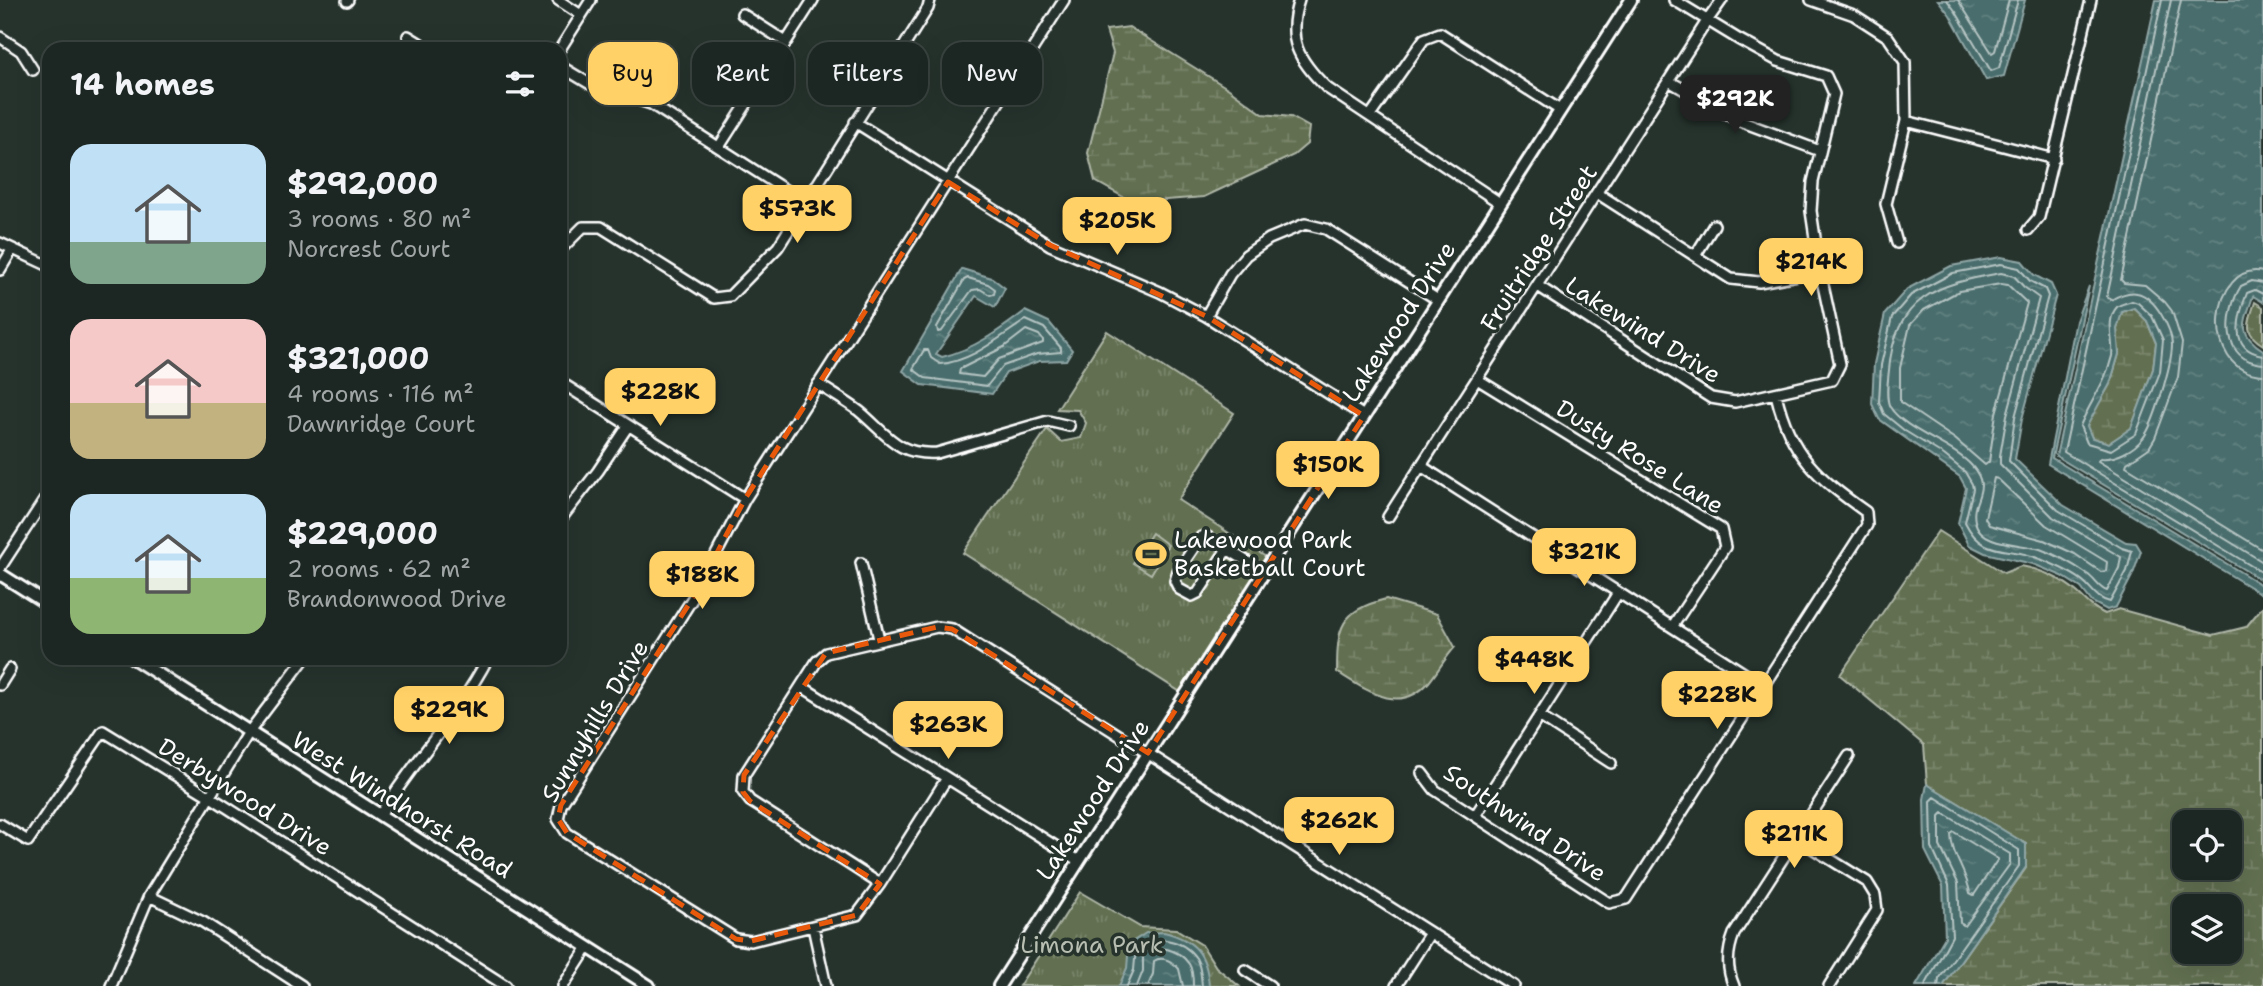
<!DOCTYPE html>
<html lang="en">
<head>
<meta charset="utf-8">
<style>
  body { margin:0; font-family:"Shantell Sans",sans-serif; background:#29322f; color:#f1f3f6; height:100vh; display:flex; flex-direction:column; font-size:26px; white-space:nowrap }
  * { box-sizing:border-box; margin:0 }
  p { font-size:23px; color:#a0a5a5 }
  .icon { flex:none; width:38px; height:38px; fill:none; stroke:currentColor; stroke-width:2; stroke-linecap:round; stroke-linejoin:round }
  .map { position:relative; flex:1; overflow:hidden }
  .drawer { position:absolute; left:42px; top:42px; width:525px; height:623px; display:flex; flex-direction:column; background:#1c2622; border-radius:21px; box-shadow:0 7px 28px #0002,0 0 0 2px #3a4340 }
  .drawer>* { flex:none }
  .top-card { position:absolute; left:588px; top:42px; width:665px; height:63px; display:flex; gap:14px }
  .controls { position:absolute; left:2172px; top:810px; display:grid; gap:14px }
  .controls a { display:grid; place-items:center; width:70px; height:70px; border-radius:14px; background:#1c2622; box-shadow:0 7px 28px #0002,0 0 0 2px #3a4340; font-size:35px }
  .price { position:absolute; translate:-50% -60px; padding:0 16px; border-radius:14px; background:#ffd166; color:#111; font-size:23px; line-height:46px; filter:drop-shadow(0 2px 4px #0008) }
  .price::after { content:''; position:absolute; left:50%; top:42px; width:21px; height:16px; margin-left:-10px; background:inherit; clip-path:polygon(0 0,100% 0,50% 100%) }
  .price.on { background:#222; color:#fff }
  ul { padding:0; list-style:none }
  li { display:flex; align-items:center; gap:21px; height:175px; padding:0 28px }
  li span { display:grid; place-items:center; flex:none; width:196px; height:140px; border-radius:21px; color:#555 }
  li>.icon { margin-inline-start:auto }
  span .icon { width:84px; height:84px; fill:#fffc; stroke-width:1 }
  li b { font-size:30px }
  h2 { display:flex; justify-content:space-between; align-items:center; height:84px; padding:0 28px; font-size:30px }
  .chip { padding:0 24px; border-radius:21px; background:#1c2622; box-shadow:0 7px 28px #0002,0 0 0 2px #3a4340; font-size:24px; line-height:63px }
  .chip.on { background:#ffd166; color:#111 }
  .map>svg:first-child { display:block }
  .grass { fill:url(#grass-tufts); stroke:#b0b7a8; stroke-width:2 }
  .wetland { fill:url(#wetland-marsh); stroke:#b0b7a8; stroke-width:2; fill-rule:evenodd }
  .pitch { fill:#626f51; stroke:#b0b7a8; stroke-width:2 }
  .water { fill:url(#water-ripples); stroke:#91a7a7; stroke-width:2; fill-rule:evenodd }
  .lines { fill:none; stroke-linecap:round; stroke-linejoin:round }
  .shore { stroke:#b6c5c4; stroke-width:2 }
  .minor-casing { stroke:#fff; stroke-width:14 }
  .tertiary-casing { stroke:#fff; stroke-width:16 }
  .minor { stroke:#26332d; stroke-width:9 }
  .tertiary { stroke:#26332d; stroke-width:10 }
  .marked { fill:none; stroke:#e8590c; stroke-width:5; stroke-dasharray:14 9; stroke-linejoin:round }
  .labels { text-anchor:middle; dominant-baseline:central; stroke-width:7; stroke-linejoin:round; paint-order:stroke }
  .street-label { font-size:24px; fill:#fff; stroke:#26332d }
  .poi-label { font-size:24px; fill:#fff; stroke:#26332d; text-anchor:start }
  .park-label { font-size:24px; fill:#b8beb1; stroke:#26332d }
</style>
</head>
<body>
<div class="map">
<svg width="2263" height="986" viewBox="0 0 2263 986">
  <defs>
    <pattern id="grass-tufts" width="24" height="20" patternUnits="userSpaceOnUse" patternTransform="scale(1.75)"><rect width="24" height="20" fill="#626f51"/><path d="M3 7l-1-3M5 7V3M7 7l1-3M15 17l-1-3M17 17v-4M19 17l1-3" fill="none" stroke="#7a856b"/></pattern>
    <pattern id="wetland-marsh" width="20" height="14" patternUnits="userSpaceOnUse" patternTransform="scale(1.75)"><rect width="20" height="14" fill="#626f51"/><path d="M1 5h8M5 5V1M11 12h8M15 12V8" fill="none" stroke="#7a856b"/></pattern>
    <pattern id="water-ripples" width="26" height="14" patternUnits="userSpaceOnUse" patternTransform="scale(1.75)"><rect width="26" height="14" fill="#486d6c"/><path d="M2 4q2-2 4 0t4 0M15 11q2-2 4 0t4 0" fill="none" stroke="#638382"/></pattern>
  </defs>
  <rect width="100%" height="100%" fill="#26332d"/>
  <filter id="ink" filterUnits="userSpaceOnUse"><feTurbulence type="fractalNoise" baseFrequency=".0143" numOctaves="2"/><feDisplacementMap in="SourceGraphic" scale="14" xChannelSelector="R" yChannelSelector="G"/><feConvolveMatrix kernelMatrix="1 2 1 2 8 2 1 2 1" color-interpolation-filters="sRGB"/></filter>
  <g filter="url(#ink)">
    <path class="grass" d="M1107,331l127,82 -56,87 91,59 -87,134 -219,-140 84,-124 14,13 20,-4 5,-15 -8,-13 -21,-1z
      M1080,892l60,35 36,2 26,16 14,22 23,19h-220z"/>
    <path class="wetland" d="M1129,27l100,62 34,25 28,3 18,10 -2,17 -13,11 -90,42 -50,4 -27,-2 -32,-18 -7,-28 25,-100 -7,-23z
      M2255,302l8,5v38c-21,-13 -14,-23 -8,-43z
      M2134,308l13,13 9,22 -3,26 -22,60 -22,14 -17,-5 -6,-12 24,-42 9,-30 -2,-25 5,-17z
      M1938,531l66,42 17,-7c19,3 43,14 57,27 12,11 12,13 27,21l14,-5 94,26 33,-8 17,-21v380h-320l83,-118v-24l-99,-60 -3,-39 -84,-70zM2184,822h46v46h-46zM2184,906h46v46h-46z
      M1386,599l51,15 18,33c-10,11 -17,24 -26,35 -29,34 -63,8 -92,-10 0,-45 3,-61 49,-73z"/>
    <path class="pitch" d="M1152,533l16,12 -17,29 -18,-11z"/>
    <path class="water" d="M1938,0h87l-21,76 -18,4 -36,-65z
      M2156,0h107v302l-10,-6c-8,26 -17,37 10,54v231l-207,-125zM2134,308l13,13 9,22 -3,26 -22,59 -22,15 -17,-5 -5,-12 23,-42 9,-30 -2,-25 5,-17z
      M2001,257l21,4 12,14 17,9 5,11 -34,124 -7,40 48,46 63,37 10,1 5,8 -8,23 -17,33 -9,3 -15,-8 -11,-14 -19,-12 -29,-12 -48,-11 -16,-8 -11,-22 8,-35 -6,-11 -81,-58 -7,-15 2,-40 11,-50 22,-25 44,-23z
      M962,269l30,9 13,10 -10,19 -19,-11 -40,58 6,3c32,-8 57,-26 83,-46l24,11 23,28 -6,10 -27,1 -33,12 -14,21 -70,-9 -19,-14z
      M2089,286l-37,172 205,124 6,5v8l-215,-131 28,-143z
      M1927,784l99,60v23l-83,119h-27l29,-49 -2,-51 -18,-36 -1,-51z
      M1164,932c31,8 43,22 45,54h-90l8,-18 2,-24 17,-11z"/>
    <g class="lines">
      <path class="shore" d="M1947,0l9,12 35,59 8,-3 19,-68
        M1958,0l34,53 3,-2 14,-51
        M2162,0l-98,452 199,121
        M2171,0l-64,297 4,3c7,-4 17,-9 26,-7 17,3 35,35 35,52 0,18 -18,80 -29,93 -9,12 -28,22 -43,20l-2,3 165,101
        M2181,0l-60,280 3,3 21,2 20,17 7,9 10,32 -4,34 -23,61 -6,10 -22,15 -1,3 137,84
        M2001,264l18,4 11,13 15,8 3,7 -33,121 -6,44 49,49 64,38 10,3 -5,20 -17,31c-13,-3 -16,-11 -26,-20 -12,-10 -29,-17 -44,-23 -31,-14 -57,0 -75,-37l8,-33 -1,-5 -7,-12 -21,-17 -39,-24 -21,-17 -5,-12 2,-37 11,-48 19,-22 42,-22z
        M2263,272c-51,-12 -66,100 0,103
        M2001,273l13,3 10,11 15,11 -32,117 -7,41v8l53,53 68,40 -2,11 -12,23c-9,-3 -12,-12 -20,-17 -14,-10 -30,-19 -47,-25 -19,-6 -60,-3 -65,-28 -5,-22 18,-31 -3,-55 -20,-22 -68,-36 -82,-59 -5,-9 -2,-27 -1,-37 6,-73 48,-86 112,-97z
        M968,278l20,6 7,5 -1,5 -4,1 -10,-6 -8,1 -30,41 -4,1 -1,-5 27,-47z
        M2263,283l-11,-2 -11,5c-17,27 -20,75 22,78
        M2001,284l7,1 19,18 -31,110 -7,49 -4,3 -30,-26 -55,-37v-34l10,-43 14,-15 35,-19z
        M2263,294l-8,-4 -8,3c-9,23 -19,57 16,62
        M2132,301l6,2 14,13 11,24 -3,32 -24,62 -25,16 -24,-7 -7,-17c10,-24 26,-44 32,-70 2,-15 -7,-36 5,-49 3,-3 10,-4 15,-6z
        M1026,320l18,8 17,20v4l-24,2 -34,12 -16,20 -62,-8 -12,-9 11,-19h4l3,8 9,6c33,-3 59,-27 86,-44z
        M1026,330l13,5 4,5v3l-44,16 -16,18 -24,-3 1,-5 44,-22z
        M1994,478l4,1 48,46 61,37 -1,9 -5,1 -26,-18 -31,-14 -55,-15 -4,-7z
        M1943,813l67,41v10l-45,62 -5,-3 -2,-40 -18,-37v-30z
        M1954,832l44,27 -24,36 -4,-2c-3,-21 -19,-38 -19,-59z
        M1127,986l7,-16 2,-22c18,-14 46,-10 60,10 5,8 5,19 6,28
        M1137,986l6,-15v-17c14,-11 36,-5 46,10 4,6 4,15 4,22
        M1148,986l5,-12 1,-13c9,-6 19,1 25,8l4,17
        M1925,986l27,-50 -3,-51 -17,-37 -1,-47 4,-4 84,53v16l-80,113 -1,7"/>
      <g class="minor-casing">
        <path id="minor" d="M558,0l23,15
          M1299,0c-13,39 -1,60 28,88l173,115
          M1811,0l43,15 34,22 17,25 1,59 -20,83 11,39
          M347,1l1,-1
          M742,14l44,28
          M408,36l21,13
          M0,37l21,14 12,19
          M560,49l31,-49
          M560,66l30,18 61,20 153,98
          M1669,81l68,39 83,31
          M1370,116l54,-77 16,-6 120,77
          M1906,121l148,38
          M855,122l195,123 110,47 46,24 158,100
          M719,147l94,-147
          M1597,193l134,86 28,3 61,-11
          M2028,230l11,-13 52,-217
          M0,243l49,23
          M560,250l23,-23h18l113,71 16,-2 48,-49 150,-239 2,-8
          M1695,256l19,-31
          M0,270l12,-20
          M1538,286l173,112 24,4 97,-22 8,-16 -20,-93 -9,-60 2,-29 21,-88 -8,-18 -48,-15 -40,-22 -64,-39
          M1206,316l24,-42 16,-19 23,-16 36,-15 21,5 112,71
          M1477,379l244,150 4,18 -53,80
          M560,382l185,117
          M818,384c13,9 28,17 41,27 28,23 38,45 78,42l111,-32 21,5
          M1421,466l343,220
          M1388,517l319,-496 15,-21
          M560,520l38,-49 30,-45
          M1227,549l-29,44 -6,3 -13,-7 -4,-8 3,-10 23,-34 5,-1 58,36
          M861,563l18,76
          M0,568l49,-75
          M0,685l10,-16
          M801,686l278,175
          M1539,716l72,47
          M1422,773l13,17 174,113 17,-4 241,-374 -1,-13c-49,-35 -76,-57 -90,-118
          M947,778l-67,106 -23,31 -106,26 -15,-2 -169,-106 -9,-14 3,-14 135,-212 49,-94 319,-499
          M380,815c34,-54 78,-100 108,-157
          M1475,816l143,-223
          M0,824l28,17 75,-110 106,65 297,190
          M1796,838l71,44 8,13 2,15 -48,76
          M880,884l-130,-83 -7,-9 1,-17 73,-114 9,-8 111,-26 15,2 562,357
          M149,896l54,26 99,64
          M813,927l13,59
          M1245,970l25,16
          M111,986l38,-90 100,-164 56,-74
          M563,986l25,-39
          M1396,986l34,-53
          M1734,986c-8,-18 -7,-34 0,-52l115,-178"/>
      </g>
      <g class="tertiary-casing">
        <path id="tertiary" d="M0,574l49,31
          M133,658l516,328
          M999,986l632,-986"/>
      </g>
      <use href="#minor" class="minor"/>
      <use href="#tertiary" class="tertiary"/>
    </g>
  </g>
  <path class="marked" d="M948,182l102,63 156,71 158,100 -216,337 -196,-124 -15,-2 -111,26 -82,122 -1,17 7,9 130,83 -23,31 -106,26 -15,-2 -169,-106 -9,-14 3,-14 135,-212 49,-94z"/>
  <defs>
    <g id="stadium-bare" transform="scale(2.415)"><path d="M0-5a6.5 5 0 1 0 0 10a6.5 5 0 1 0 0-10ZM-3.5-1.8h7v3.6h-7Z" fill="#ffd166" stroke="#26332d" stroke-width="2.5" paint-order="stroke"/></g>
  </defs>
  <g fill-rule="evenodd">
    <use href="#stadium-bare" x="1151" y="554"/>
  </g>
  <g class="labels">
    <g class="street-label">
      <text transform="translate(1539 248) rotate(-57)">Fruitridge Street</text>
      <text transform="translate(1399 322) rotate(-57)">Lakewood Drive</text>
      <text transform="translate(1643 330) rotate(32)">Lakewind Drive</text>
      <text transform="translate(1640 457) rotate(32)">Dusty Rose Lane</text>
      <text transform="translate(595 721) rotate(-59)">Sunnyhills Drive</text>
      <text transform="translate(245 797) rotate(32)">Derbywood Drive</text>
      <text transform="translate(1093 800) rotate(-57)">Lakewood Drive</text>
      <text transform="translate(402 805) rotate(32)">West Windhorst Road</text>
      <text transform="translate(1525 823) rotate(34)">Southwind Drive</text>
    </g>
    <g class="poi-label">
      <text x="1174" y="540">Lakewood Park<tspan x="1174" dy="28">Basketball Court</tspan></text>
    </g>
    <g class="park-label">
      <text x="1092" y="945">Limona Park</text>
    </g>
  </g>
</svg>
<div class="controls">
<a><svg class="icon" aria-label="locate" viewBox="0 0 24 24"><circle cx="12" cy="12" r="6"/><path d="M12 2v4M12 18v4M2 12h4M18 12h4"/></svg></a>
<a><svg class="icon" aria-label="layers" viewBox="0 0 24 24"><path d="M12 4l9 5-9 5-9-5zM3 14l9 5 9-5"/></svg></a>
</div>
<b class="price on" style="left:1735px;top:135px">$292K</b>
<b class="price" style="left:797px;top:245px">$573K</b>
<b class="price" style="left:1117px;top:257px">$205K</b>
<b class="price" style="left:1811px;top:298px">$214K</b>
<b class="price" style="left:660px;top:428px">$228K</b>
<b class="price" style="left:1328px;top:501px">$150K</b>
<b class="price" style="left:1584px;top:588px">$321K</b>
<b class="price" style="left:702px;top:611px">$188K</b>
<b class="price" style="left:1534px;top:696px">$448K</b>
<b class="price" style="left:1717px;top:731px">$228K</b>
<b class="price" style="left:449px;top:746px">$229K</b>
<b class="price" style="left:948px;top:761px">$263K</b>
<b class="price" style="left:1339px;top:857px">$262K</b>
<b class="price" style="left:1794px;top:870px">$211K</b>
<div class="top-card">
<a class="chip on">Buy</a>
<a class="chip">Rent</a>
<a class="chip">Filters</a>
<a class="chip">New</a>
</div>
<section class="drawer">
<h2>14 homes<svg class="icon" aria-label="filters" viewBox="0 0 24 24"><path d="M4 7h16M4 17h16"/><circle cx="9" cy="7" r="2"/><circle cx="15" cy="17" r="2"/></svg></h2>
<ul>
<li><span style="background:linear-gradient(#bfe0f5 70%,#7fa58c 0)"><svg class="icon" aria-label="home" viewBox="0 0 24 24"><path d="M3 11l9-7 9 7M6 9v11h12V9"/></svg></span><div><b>$292,000</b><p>3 rooms · 80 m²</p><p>Norcrest Court</p></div></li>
<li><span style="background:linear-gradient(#f6c9c9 60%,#c2b280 0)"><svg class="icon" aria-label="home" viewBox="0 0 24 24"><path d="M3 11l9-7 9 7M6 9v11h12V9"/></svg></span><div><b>$321,000</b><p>4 rooms · 116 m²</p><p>Dawnridge Court</p></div></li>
<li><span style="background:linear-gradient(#bfe0f5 60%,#8fb573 0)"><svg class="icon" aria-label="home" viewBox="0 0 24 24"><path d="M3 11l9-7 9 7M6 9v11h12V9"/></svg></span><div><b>$229,000</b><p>2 rooms · 62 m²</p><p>Brandonwood Drive</p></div></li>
</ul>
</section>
</div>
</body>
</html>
